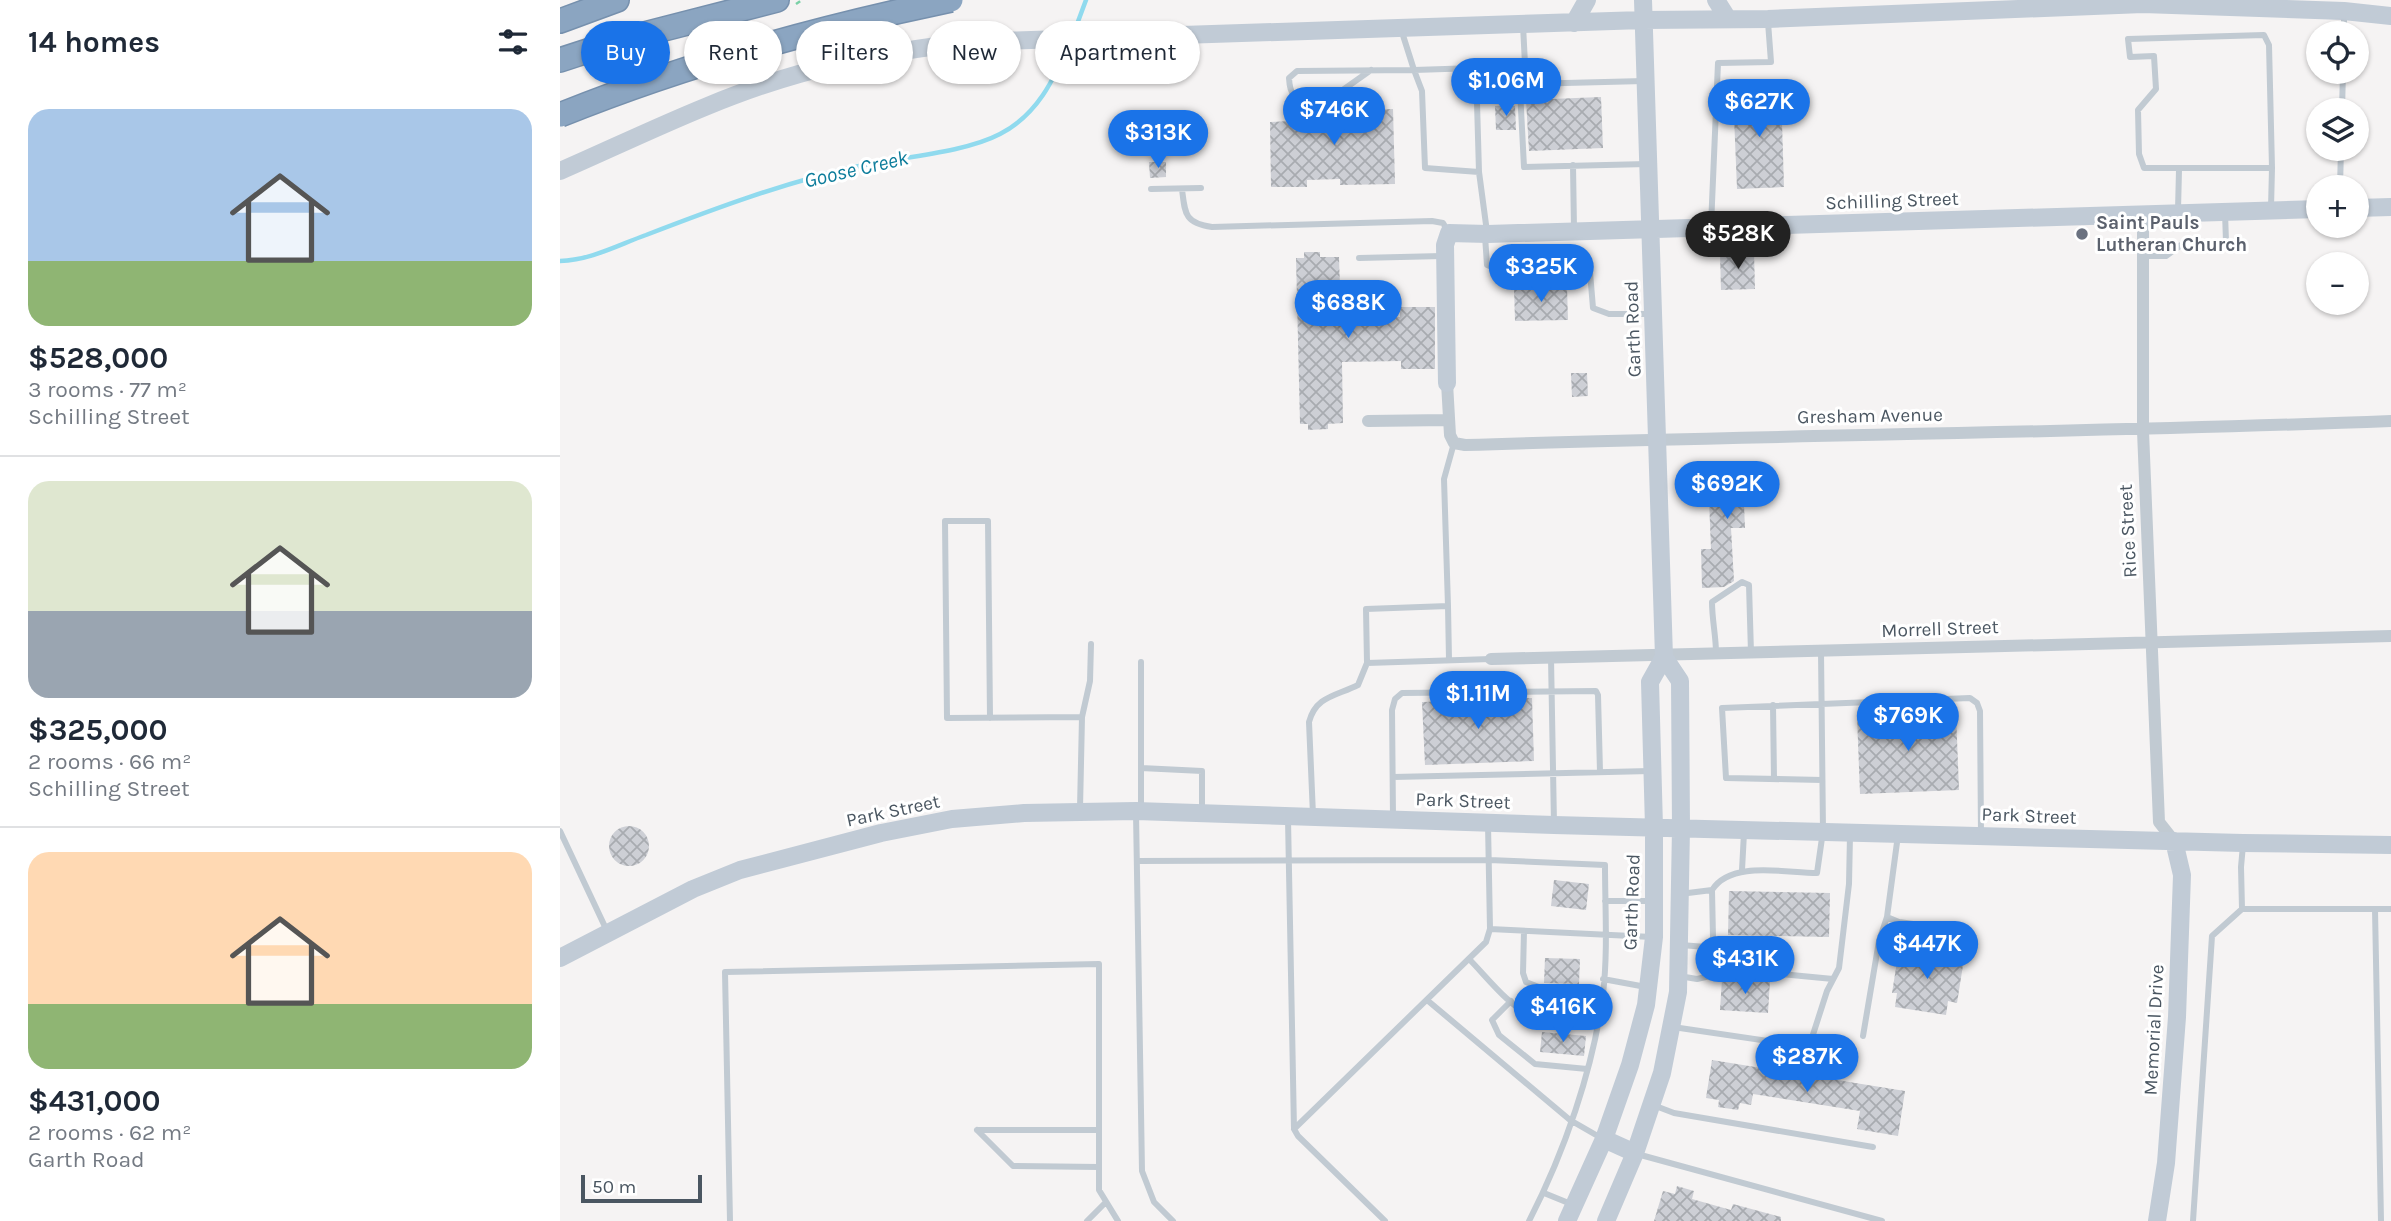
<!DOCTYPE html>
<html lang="en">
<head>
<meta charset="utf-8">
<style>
  body { margin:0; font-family:Karla,sans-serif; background:#f6f6f7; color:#1f2937; height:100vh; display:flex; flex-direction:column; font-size:26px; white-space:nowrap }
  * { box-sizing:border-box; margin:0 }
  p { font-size:23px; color:#747a83 }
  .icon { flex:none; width:38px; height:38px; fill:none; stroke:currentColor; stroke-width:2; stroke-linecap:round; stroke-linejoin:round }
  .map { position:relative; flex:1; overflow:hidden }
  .panel { display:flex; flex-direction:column; background:#fff; width:560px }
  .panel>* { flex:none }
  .banner { position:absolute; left:21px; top:21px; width:665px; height:63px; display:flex; gap:14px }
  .fabs { position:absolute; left:1746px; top:21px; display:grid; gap:14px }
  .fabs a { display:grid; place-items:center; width:63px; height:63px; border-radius:50%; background:#fff; box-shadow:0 2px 5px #0004; font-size:35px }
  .scale { position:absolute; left:21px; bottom:18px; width:121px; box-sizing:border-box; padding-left:7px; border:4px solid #4a5661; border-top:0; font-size:19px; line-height:24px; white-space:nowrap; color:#4a5661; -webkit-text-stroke:5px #fff; paint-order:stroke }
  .price { position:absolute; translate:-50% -60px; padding:0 16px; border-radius:24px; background:#1a73e8; color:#fff; font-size:23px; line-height:46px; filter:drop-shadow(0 2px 4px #0008) }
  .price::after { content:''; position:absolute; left:50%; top:42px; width:21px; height:16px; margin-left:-10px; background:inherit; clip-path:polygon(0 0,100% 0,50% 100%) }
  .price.active { background:#222; color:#fff }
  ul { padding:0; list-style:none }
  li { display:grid; align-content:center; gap:14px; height:371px; padding:0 28px }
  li+li { border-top:2px solid #e0e1e3 }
  li span { display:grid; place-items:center; height:217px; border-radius:21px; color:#555 }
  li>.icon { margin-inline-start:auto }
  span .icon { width:126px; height:126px; fill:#fffc; stroke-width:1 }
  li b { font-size:30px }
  h2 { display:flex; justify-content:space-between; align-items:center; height:84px; padding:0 28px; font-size:30px }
  .tag { padding:0 24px; border-radius:32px; background:#fff; box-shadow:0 2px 5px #0004; font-size:24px; line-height:63px }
  .tag.active { background:#1a73e8; color:#fff }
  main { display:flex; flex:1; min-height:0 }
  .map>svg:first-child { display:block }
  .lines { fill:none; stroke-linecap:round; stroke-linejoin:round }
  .stream { stroke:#90daee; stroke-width:4.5 }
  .building { fill:url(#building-cross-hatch) }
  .highway-casing { stroke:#7690ad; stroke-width:26 }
  .path { stroke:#7ad0a6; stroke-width:2.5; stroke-dasharray:5 3.5; stroke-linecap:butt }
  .lane { stroke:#c1cad2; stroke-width:6 }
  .street { stroke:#c1cad2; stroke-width:12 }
  .secondary { stroke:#c1cbd6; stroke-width:18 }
  .highway { stroke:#8ba5c1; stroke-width:23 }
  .highway-bridge-casing { stroke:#7690ad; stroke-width:26; stroke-linecap:butt }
  .highway-bridge { stroke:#8ba5c1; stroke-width:23 }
  .worship-dot { fill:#6b7280; stroke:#fff; stroke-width:2.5 }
  .labels { text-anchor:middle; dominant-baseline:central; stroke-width:6; stroke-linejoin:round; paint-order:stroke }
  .street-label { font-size:19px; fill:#4a5661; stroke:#fff }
  .worship-label { font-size:19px; font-weight:bold; fill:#5b616d; stroke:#fff; text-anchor:start }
  .water-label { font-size:21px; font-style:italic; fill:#0c7c9b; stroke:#fff }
</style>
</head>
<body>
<main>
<section class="panel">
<h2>14 homes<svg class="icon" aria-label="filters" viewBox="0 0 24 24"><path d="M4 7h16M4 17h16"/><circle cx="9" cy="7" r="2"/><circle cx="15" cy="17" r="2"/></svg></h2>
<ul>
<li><span style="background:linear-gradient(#a9c7e8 70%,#8fb573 0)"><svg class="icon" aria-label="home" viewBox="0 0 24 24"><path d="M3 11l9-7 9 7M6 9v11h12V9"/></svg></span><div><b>$528,000</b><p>3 rooms · 77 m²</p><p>Schilling Street</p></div></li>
<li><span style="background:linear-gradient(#dfe7d0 60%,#9aa5b1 0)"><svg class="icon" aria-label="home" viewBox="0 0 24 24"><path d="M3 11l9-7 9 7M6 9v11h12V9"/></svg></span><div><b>$325,000</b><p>2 rooms · 66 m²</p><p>Schilling Street</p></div></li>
<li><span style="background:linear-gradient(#ffd9b3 70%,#8fb573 0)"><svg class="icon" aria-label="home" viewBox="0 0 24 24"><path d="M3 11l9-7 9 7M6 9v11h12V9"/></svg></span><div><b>$431,000</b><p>2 rooms · 62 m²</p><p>Garth Road</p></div></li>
</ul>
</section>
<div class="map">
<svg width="1831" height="1221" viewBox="0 0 1831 1221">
  <defs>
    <pattern id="building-cross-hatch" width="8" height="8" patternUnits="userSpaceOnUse" patternTransform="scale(1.75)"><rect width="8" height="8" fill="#cdcfd5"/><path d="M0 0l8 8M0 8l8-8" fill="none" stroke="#a8abb0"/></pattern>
  </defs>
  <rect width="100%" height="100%" fill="#f5f3f3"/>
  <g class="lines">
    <path class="stream" d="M513,35l13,-35
      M0,261c31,-1 58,-16 86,-26 70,-27 140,-53 213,-69 41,-9 105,-13 141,-32 37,-19 54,-54 69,-91"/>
  </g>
  <path class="building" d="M769,90l-5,9 6,6v6l63,-2 2,75 -55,1v-6l-33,1v7h-36l-1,-65 42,-2v-14l6,-6 -2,-4 -5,-2v-3z
    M1221,90l3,97 -47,2 -4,-98z
    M1041,97l2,51 -74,3 -3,-51z
    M935,106h20l1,24h-20z
    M589,162h17v15l-16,1z
    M744,252h16v5h19l2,61 59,-1v-10h35v62h-34v-8l-59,1 1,61 -15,1v5l-20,1v-6h-8l-4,-166h8z
    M1194,252l1,37 -34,1 -1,-37z
    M1007,286l1,34 -53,1 -1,-34z
    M1011,373h16l1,23 -16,1z
    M1190,464l1,11h8v29l-15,1 1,23h-14l3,53 -10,6 -22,1 -1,-39h10l-3,-74 17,-1 -1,-9z
    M972,698l2,63 -109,4 -3,-63z
    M1396,713l3,77 -99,4 -3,-78z
    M49 846a20 20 0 1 1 40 0a20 20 0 1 1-40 0Z
    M994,880l35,4 -3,26 -35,-4z
    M1169,891l101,2 -1,44 -101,-2z
    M1339,949l65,10 -7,44 -9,-2 -2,14 -51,-8 2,-14h-5z
    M985,958l35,1 -1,25 -35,-1z
    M1162,979l48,1 -2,33 -48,-3z
    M982,1032l44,4 -2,20 -44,-4z
    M1152,1060l193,31 -7,45 -41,-7 3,-18 -107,-17 -2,11 -11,-2 -2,7 -20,-3 1,-7 -13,-2z
    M1117,1186l17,5 -2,8 39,11 2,-6 48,13v4h-127l9,-30 12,3z"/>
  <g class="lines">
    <g class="highway-casing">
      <path id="highway" d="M0,21l57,-21
        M0,60l61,-20 156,-40"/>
    </g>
    <path class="path" d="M236,4l6,-4"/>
    <path class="lane" d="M963,25l3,59 -6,6 4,77 123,-3
      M1784,33v-19
      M1704,35l5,10 3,123h-128l-5,-14 -1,-44 18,-21 -2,-33 -24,1 -2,-18z
      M916,68l3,104 -54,-4 -3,-77 -8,-21z
      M966,84l118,-3
      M770,99l41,-29
      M752,100c-18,-3 -22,-3 -23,-22l8,-7 117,-1 -13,-41
      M1782,110l1,-38
      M1013,165l1,64
      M919,172l8,60
      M1780,187l1,-38
      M591,189l50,-1
      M622,189c3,24 2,34 30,38l220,-6 11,2 6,10
      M1711,208l1,-40
      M1618,210l1,-40
      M1151,226l7,-163 53,-1 -3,-40
      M925,236l2,29 5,2h95l3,5 3,36 16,6h41
      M1583,256h23l18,-13 42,-1 -1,-30
      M799,258l83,-2
      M888,606l-4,-127 10,-36
      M1156,653c0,-17 -4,-33 -4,-51l30,-20 7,3 2,68
      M991,658l3,166
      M889,660l-1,-54 -82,3 1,54 124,-4
      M1213,705l1,74
      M430,718l-2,-197h-43l2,197 135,-1
      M581,768l61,3v42
      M833,777l257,-6
      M1262,780l-96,-2 -4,-70 248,-10 7,5 3,8 1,123
      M520,809l2,-92 8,-36 1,-37
      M581,811v-149
      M576,813l6,358 12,31 19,19
      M753,815l-4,-93c7,-26 27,-26 49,-37l9,-22
      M833,818l-1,-108 3,-11 7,-6 194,-2 2,4 2,77
      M728,819l6,310 4,7 87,85
      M0,831l47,100
      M1338,835l-11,82 12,5 56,8
      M1683,845l-2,22 1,42h149
      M577,861l352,-1 116,5c0,43 3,87 -2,129 -10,76 -39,159 -74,227
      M1182,870l2,-37
      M1120,894l32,-4c19,-30 73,-17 105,-17l6,-42 -2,-179
      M1045,901h47
      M1815,909l6,312
      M930,929l162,8
      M964,931l-1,42 3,9 18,7 59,2
      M1121,945l25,2 7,-9 -1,-48
      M909,959c17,17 42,50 64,57 20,7 45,3 65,3
      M1119,976l18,3 26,-6 58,1 52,5
      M1043,979l43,8
      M867,1000l143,120 33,19
      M951,1001l-19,19 7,15 36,29 52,5
      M1113,1027l136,20 18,-56 12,-23 10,-84 1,-49
      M1303,1036l16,-95 8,-24
      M1093,1105l21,8 199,34
      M734,1129l192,-187 4,-13 -2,-105
      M417,1130l36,36 86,1
      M417,1130h122
      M1077,1154l245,67
      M984,1193l27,11
      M170,1221l-5,-249 374,-8v226l19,31
      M527,1221l18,-18
      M1633,1221l19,-285 30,-27"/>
    <path class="street" d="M1583,214v217l16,391 15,19
      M887,383l3,52 4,8 11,2c309,-10 617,-12 926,-24
      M808,421l80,-1
      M931,659c300,-5 600,-17 900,-23"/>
    <path class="secondary" d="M1156,0l12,19
      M1014,23l13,-23
      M0,171c78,-34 157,-74 239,-97 55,-16 111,-25 168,-32l676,-22 125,-1 375,-15 201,7 47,5
      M1797,208l34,-1
      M887,383l-2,-138 4,-12 39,1 831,-25
      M0,958l133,-69 47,-19 141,-37 71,-14 72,-6 112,-2 418,14 689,18 148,2
      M1044,1139l31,14
      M1007,1221l37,-82 26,-74 16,-60 8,-68v-110l-4,-145 14,-25 -21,-657
      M1046,1221l29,-68 27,-80 16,-81 3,-164 -1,-147 -16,-24
      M1597,1221l9,-58 11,-146 5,-142 -8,-34"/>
    <use href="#highway" class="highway"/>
    <g class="highway-bridge-casing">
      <path id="highway-bridge" d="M0,115c126,-51 257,-87 391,-115"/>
    </g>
    <use href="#highway-bridge" class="highway-bridge"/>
  </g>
  <circle class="worship-dot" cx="1522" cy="234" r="7"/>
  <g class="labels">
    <g class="street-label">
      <text transform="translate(1332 201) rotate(-2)">Schilling Street</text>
      <text transform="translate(1073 329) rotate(-92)">Garth Road</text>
      <text transform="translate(1310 416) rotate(-1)">Gresham Avenue</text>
      <text transform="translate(1568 531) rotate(-93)">Rice Street</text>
      <text transform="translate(1380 629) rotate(-2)">Morrell Street</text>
      <text transform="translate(903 801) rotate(2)">Park Street</text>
      <text transform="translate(333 811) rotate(-12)">Park Street</text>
      <text transform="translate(1469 816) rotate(2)">Park Street</text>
      <text transform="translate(1072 902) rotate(-88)">Garth Road</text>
      <text transform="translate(1594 1030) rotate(-87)">Memorial Drive</text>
    </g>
    <g class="worship-label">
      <text x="1536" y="223">Saint Pauls<tspan x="1536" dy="22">Lutheran Church</tspan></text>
    </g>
    <g class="water-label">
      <text transform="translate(296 169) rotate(-13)">Goose Creek</text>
    </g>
  </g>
</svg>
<div class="fabs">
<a><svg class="icon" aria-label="locate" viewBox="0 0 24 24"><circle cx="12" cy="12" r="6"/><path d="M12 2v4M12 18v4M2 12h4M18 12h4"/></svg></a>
<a><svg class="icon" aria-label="layers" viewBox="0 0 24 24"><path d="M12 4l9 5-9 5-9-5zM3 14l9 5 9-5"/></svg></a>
<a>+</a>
<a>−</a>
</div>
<div class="scale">50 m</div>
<b class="price" style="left:946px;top:118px">$1.06M</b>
<b class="price" style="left:1199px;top:139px">$627K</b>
<b class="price" style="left:774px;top:147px">$746K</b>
<b class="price" style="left:598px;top:170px">$313K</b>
<b class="price active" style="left:1178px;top:271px">$528K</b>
<b class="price" style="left:981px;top:304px">$325K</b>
<b class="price" style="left:788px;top:340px">$688K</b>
<b class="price" style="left:1167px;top:521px">$692K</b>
<b class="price" style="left:918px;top:731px">$1.11M</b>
<b class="price" style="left:1348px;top:753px">$769K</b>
<b class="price" style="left:1367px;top:981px">$447K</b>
<b class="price" style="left:1185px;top:996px">$431K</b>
<b class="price" style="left:1003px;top:1044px">$416K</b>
<b class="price" style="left:1247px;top:1094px">$287K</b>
<div class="banner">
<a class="tag active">Buy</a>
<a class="tag">Rent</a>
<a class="tag">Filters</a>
<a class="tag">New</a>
<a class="tag">Apartment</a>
</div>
</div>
</main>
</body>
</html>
